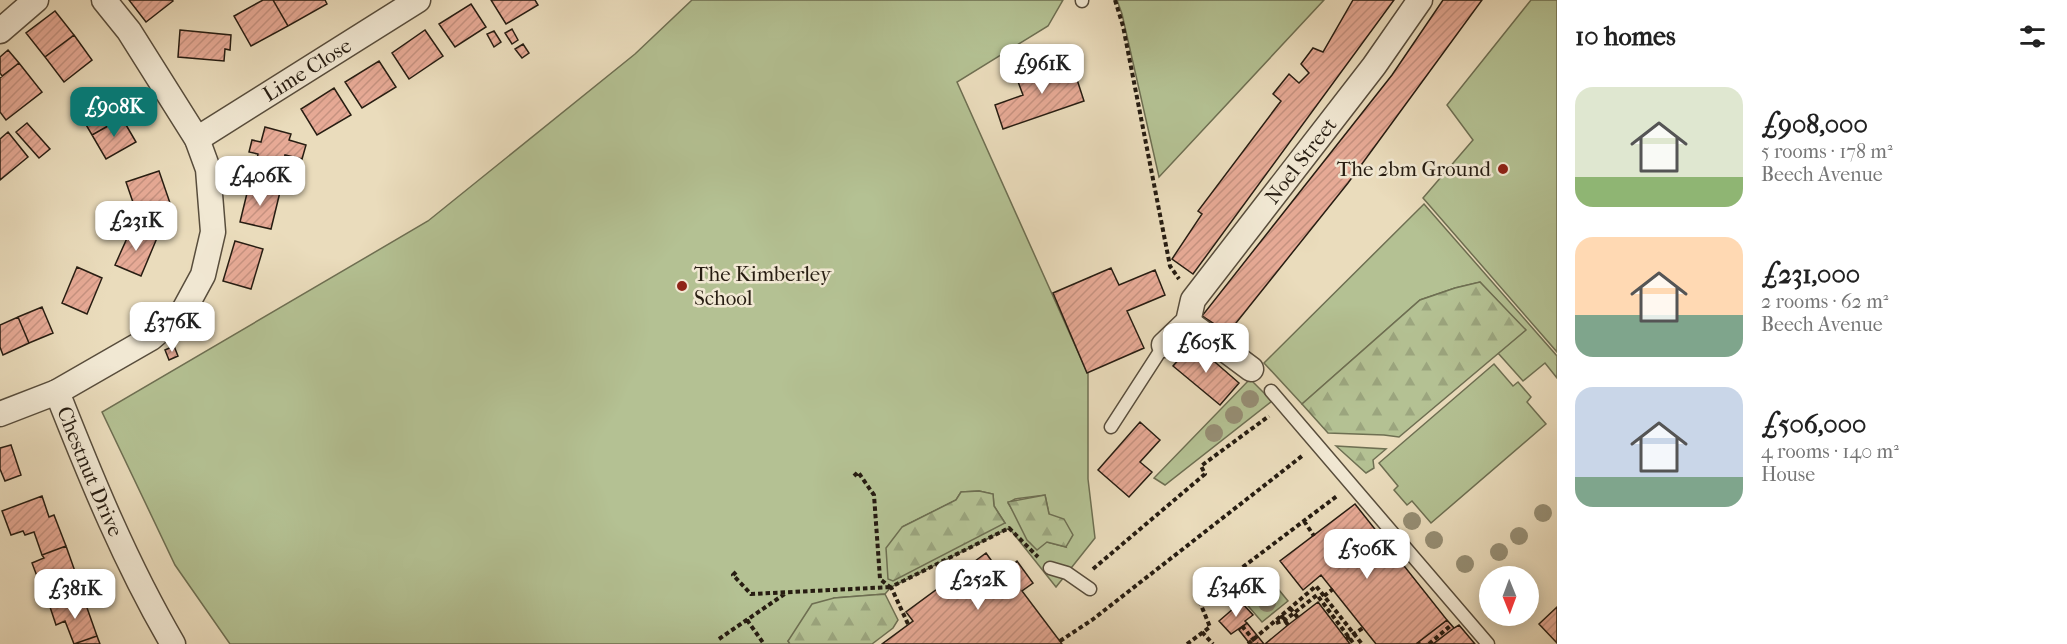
<!DOCTYPE html>
<html lang="en">
<head>
<meta charset="utf-8">
<style>
  body { margin:0; font-family:"IM FELL French Canon",serif; background:#f6f6f6; color:#222; height:100vh; display:flex; flex-direction:column; font-size:22px; white-space:nowrap }
  * { box-sizing:border-box; margin:0 }
  p { font-size:20px; color:#767676 }
  .icon { flex:none; width:33px; height:33px; fill:none; stroke:currentColor; stroke-width:2; stroke-linecap:round; stroke-linejoin:round }
  .map { position:relative; flex:1; overflow:hidden }
  .drawer { display:flex; flex-direction:column; background:#fff; width:510px }
  .drawer>* { flex:none }
  .needle { width:39px; rotate:179deg }
  .controls { position:absolute; left:1479px; top:566px; display:grid; gap:12px }
  .controls a { display:grid; place-items:center; width:60px; height:60px; border-radius:50%; background:#fff; box-shadow:0 3px 15px #0003; font-size:30px }
  .price { position:absolute; translate:-50% -51px; padding:0 14px; border-radius:12px; background:#fff; color:#222; font-size:20px; line-height:39px; filter:drop-shadow(0 2px 3px #0008) }
  .price::after { content:''; position:absolute; left:50%; top:36px; width:18px; height:14px; margin-left:-9px; background:inherit; clip-path:polygon(0 0,100% 0,50% 100%) }
  .price.active { background:#0f766e; color:#fff }
  ul { padding:0; list-style:none }
  li { display:flex; align-items:center; gap:18px; height:150px; padding:0 18px }
  li span { display:grid; place-items:center; flex:none; width:168px; height:120px; border-radius:18px; color:#555 }
  li>.icon { margin-inline-start:auto }
  span .icon { width:72px; height:72px; fill:#fffc; stroke-width:1 }
  li b { font-size:26px }
  h2 { display:flex; justify-content:space-between; align-items:center; height:72px; padding:0 18px; font-size:26px }
  main { display:flex; flex:1; min-height:0 }
  .map>svg:first-child { display:block }
  .green { fill:#b4c193; stroke:#6e6f52; stroke-width:1.5; fill-rule:evenodd }
  .forest { fill:url(#forest-firs); stroke:#6e6f52; stroke-width:1.5 }
  .building { fill:url(#building-hatch); stroke:#271d12; stroke-width:1.5 }
  .lines { fill:none; stroke-linecap:round; stroke-linejoin:round }
  .lane-casing { stroke:#584d3c; stroke-width:15 }
  .street-casing { stroke:#584d3c; stroke-width:27 }
  .path { stroke:#271d12; stroke-width:4; stroke-dasharray:4.5 3; stroke-linecap:butt }
  .lane { stroke:#f1e8d3; stroke-width:12 }
  .street { stroke:#f1e8d3; stroke-width:24 }
  .tree { fill:#968e74 }
  .poi-dot { fill:#8f2418; stroke:#f1e8d3; stroke-width:2 }
  .labels { text-anchor:middle; dominant-baseline:central; stroke-width:5; stroke-linejoin:round; paint-order:stroke }
  .street-label { font-size:21px; fill:#271d12; stroke:#f1e8d3 }
  .poi-label { font-size:21px; fill:#271d12; stroke:#f1e8d3; text-anchor:end }
</style>
</head>
<body>
<main>
<div class="map">
<svg width="1557" height="644" viewBox="0 0 1557 644">
  <defs>
    <pattern id="forest-firs" width="22" height="20" patternUnits="userSpaceOnUse" patternTransform="scale(1.5)"><rect width="22" height="20" fill="#b4c193"/><path d="M5 1l3.5 6h-7zM16 11l3.5 6h-7z" fill="#9ba57e"/></pattern>
    <pattern id="building-hatch" width="6" height="6" patternUnits="userSpaceOnUse" patternTransform="scale(1.5)"><rect width="6" height="6" fill="#e7aa96"/><path d="M-1 1l2-2M0 6l6-6M5 7l2-2" fill="none" stroke="#c69280"/></pattern>
  </defs>
  <rect width="100%" height="100%" fill="#eadcbc"/>
  <filter id="stains"><feTurbulence type="fractalNoise" baseFrequency=".00333" numOctaves="4"/><feColorMatrix values="0 0 0 0 .2 0 0 0 0 .09 0 0 0 0 .02 0 0 0 .5 -.17"/></filter>
  <radialGradient id="worn" r=".72"><stop offset=".6" stop-color="#630" stop-opacity="0"/><stop offset="1" stop-color="#630" stop-opacity=".3"/></radialGradient>
  <path class="green" d="M692,0h371l-15,26 -91,56 130,290 1,1v106l7,59 -39,49 -47,-59 -118,59 -6,7 -51,4 -46,43 2,3h-560l-55,-79 -73,-153 326,-191 207,-167zM979,491l14,3 1,12 11,17 -103,4 54,-27 5,-8zM1045,495l4,19 17,33 -19,-5 -32,-28 -7,-11 7,-4z
    M1117,0h207l-165,177 -37,-163z
    M1531,0h26v352l-134,-154 50,-58 -26,-35z
    M1424,204l133,152v22l-12,-15 -22,18 -25,-28 27,-23 -45,-48 -25,6 -35,12 -118,104 -38,-41z
    M1494,364l19,22 5,-4 13,15 -4,5 19,22 -115,99 -19,-22 -5,4 -13,-15 4,-4 -19,-23z
    M1250,379l22,22 -107,84 -11,-7z
    M1270,579l18,22 -26,21 -19,-22z"/>
  <path class="forest" d="M1480,282l46,48 -127,107 -15,-2 -56,-2 -26,-29 118,-104 35,-12z
    M1336,446l50,3 -13,11 1,8 -8,5z
    M979,491l14,3 1,12 11,17 -112,58 -5,-2 -2,-31 16,-21 54,-27 5,-8z
    M1045,495l4,19 15,5 9,16 -7,12 -19,-5 -10,8 -10,-10 -19,-38z
    M885,594l13,26 -5,8 -21,16h-82l-2,-3 24,-37 22,-6z"/>
  <path class="building" d="M129,0h43l1,1 -27,21z
    M263,0h10l15,26 -37,20 -17,-30z
    M273,0h52l2,4 -39,22z
    M491,0h44l3,5 -32,19z
    M1353,0h41l-201,274 -21,-15 30,-45 -4,-3 83,-110 -8,-7 16,-20 10,9 10,-10 -8,-9 12,-16 10,4z
    M1443,0h39l-134,183 -120,150 -26,-17 190,-241z
    M471,4l15,23 -31,20 -16,-23z
    M55,11l19,24 -29,22 -19,-24z
    M512,29l6,11 -6,4 -7,-11z
    M180,30l51,5 -1,15 -5,-1 -1,12 -46,-4z
    M425,30l18,26 -34,23 -17,-26z
    M494,31l7,11 -7,5 -7,-13z
    M74,35l18,25 -28,22 -19,-25z
    M523,44l6,9 -7,5 -7,-9z
    M8,50l11,13 -17,13 -2,-3v-16z
    M379,61l17,26 -34,21 -17,-26z
    M1071,61l13,40 -81,28 -8,-24 28,-10 -6,-16z
    M19,63l23,29 -36,28 -6,-8v-34z
    M334,88l17,27 -34,20 -16,-26z
    M108,94l14,24 -30,17 -14,-24z
    M122,118l14,24 -30,17 -14,-24z
    M27,123l23,26 -11,9 -23,-26z
    M265,127l26,7 -2,6 17,5 -4,14 -17,-4 -5,19 -25,-6 3,-14 -9,-2 3,-12 9,2z
    M8,132l20,25 -28,23v-41z
    M159,171l11,32 -33,11 -11,-32z
    M249,185l31,7 -9,37 -31,-7z
    M132,227l25,11 -16,38 -26,-11z
    M235,241l28,8 -12,40 -28,-8z
    M77,267l25,11 -15,36 -25,-11z
    M1111,268l8,17 36,-15 10,25 -38,16 17,37 -57,25 -34,-80z
    M42,307l11,26 -24,10 -11,-26z
    M18,317l11,26 -26,12 -3,-8v-22z
    M1193,343l46,40 -19,22 -47,-39z
    M174,346l4,10 -9,4 -4,-10z
    M1140,422l20,18 -20,22 12,10 -23,25 -31,-27z
    M11,445l10,30 -16,6 -5,-12v-21z
    M42,496l7,21 5,-2 12,31 -24,9 -8,-23 -9,3 -2,-4 -12,4 -9,-24z
    M1355,504l92,116 -31,24h-40l-55,-69 -18,15 -23,-29z
    M66,546l11,31 -5,2 3,11 -29,10 -14,-37 12,-5 -2,-3z
    M986,553l15,21 16,-13 16,22 -11,8 40,53h-180l31,-23 -7,-9z
    M77,597l4,10 5,-2 11,31 -23,8 -9,-23 -9,4 -6,-18z
    M1241,602l12,13 -8,6 2,2 -16,11 -12,-13z
    M1318,602l32,42h-85l23,-19z
    M1557,607v36l-18,-19z
    M1447,620l7,8 -21,16h-17z
    M1247,623l17,21h-14l-11,-14z
    M1459,625l16,19h-42l21,-16z
    M97,636l3,8h-26z"/>
  <g class="lines">
    <g class="lane-casing">
      <path id="lane" d="M1082,1v-1
        M1271,391l217,253
        M1111,427l53,-82
        M1050,568l17,5 23,16"/>
    </g>
    <g class="street-casing">
      <g id="street">
        <path d="M0,31l36,-31"/>
        <path id="s1" d="M197,139l221,-139"/>
        <path d="M1188,322l63,47"/>
        <path id="s2" d="M1164,345l24,-23 5,-22 181,-234 46,-66"/>
        <path id="s3" d="M57,392c34,86 69,172 116,252"/>
        <path d="M0,414l57,-22 94,-54 33,-28 19,-35 10,-43 -5,-63 -11,-30 -68,-108 -25,-31"/>
      </g>
    </g>
    <path class="path" d="M1115,0l8,26 47,240 9,13
      M854,476l4,-4 16,23 6,84 10,8
      M1304,521l10,15
      M1093,569l112,-95 -4,-8 68,-50
      M736,572l-3,3 18,19 140,-7
      M1324,596l9,-7
      M1290,608l8,10
      M1281,615l7,10
      M747,620l17,24
      M1276,623l9,-3 32,-25 37,49
      M908,624l-17,-37 118,-59 29,29
      M1242,626l15,18
      M1202,632l11,12
      M719,639l67,-46
      M1346,639l17,-11
      M1060,641l32,-21 210,-164
      M1418,642l1,2
      M1187,644l23,-17 -11,-27 138,-104
      M1248,644l68,-58 46,58
      M1429,644l21,-18"/>
    <use href="#lane" class="lane"/>
    <use href="#street" class="street"/>
  </g>
  <g class="tree">
    <circle cx="1250" cy="399" r="9"/>
    <circle cx="1234" cy="415" r="9"/>
    <circle cx="1214" cy="433" r="9"/>
    <circle cx="1543" cy="513" r="9"/>
    <circle cx="1412" cy="521" r="9"/>
    <circle cx="1519" cy="536" r="9"/>
    <circle cx="1434" cy="540" r="9"/>
    <circle cx="1499" cy="552" r="9"/>
    <circle cx="1465" cy="564" r="9"/>
    <circle cx="1267" cy="603" r="9"/>
  </g>
  <g class="poi-dot">
    <circle cx="1503" cy="169" r="6"/>
    <circle cx="682" cy="286" r="6"/>
  </g>
  <g class="labels">
    <g class="street-label">
      <text stroke="none"><textPath href="#s1" startOffset="130">Lime Close</textPath></text>
      <text stroke="none"><textPath href="#s2" startOffset="232">Noel Street</textPath></text>
      <text stroke="none"><textPath href="#s3" startOffset="86">Chestnut Drive</textPath></text>
    </g>
    <g class="poi-label">
      <text x="1491" y="169">The 2bm Ground</text>
      <text x="694" y="274" text-anchor="start">The Kimberley<tspan x="694" dy="24">School</tspan></text>
    </g>
  </g>
  <rect width="100%" height="100%" filter="url(#stains)"/>
  <rect width="100%" height="100%" fill="url(#worn)"/>
</svg>
<div class="controls">
<a><svg class="needle" viewBox="-14 -14 28 28"><path d="M0-13l5 13h-10z" fill="#e53935"/><path d="M0 13l5-13h-10z" fill="#767676"/></svg></a>
</div>
<b class="price" style="left:1042px;top:95px">£961K</b>
<b class="price active" style="left:114px;top:138px">£908K</b>
<b class="price" style="left:260px;top:207px">£406K</b>
<b class="price" style="left:136px;top:252px">£231K</b>
<b class="price" style="left:172px;top:353px">£376K</b>
<b class="price" style="left:1206px;top:374px">£605K</b>
<b class="price" style="left:1367px;top:580px">£506K</b>
<b class="price" style="left:978px;top:611px">£252K</b>
<b class="price" style="left:1236px;top:618px">£346K</b>
<b class="price" style="left:75px;top:620px">£381K</b>
</div>
<section class="drawer">
<h2>10 homes<svg class="icon" aria-label="filters" viewBox="0 0 24 24"><path d="M4 7h16M4 17h16"/><circle cx="9" cy="7" r="2"/><circle cx="15" cy="17" r="2"/></svg></h2>
<ul>
<li><span style="background:linear-gradient(#dfe7d0 75%,#8fb573 0)"><svg class="icon" aria-label="home" viewBox="0 0 24 24"><path d="M3 11l9-7 9 7M6 9v11h12V9"/></svg></span><div><b>£908,000</b><p>5 rooms · 178 m²</p><p>Beech Avenue</p></div></li>
<li><span style="background:linear-gradient(#ffd9b3 65%,#7fa58c 0)"><svg class="icon" aria-label="home" viewBox="0 0 24 24"><path d="M3 11l9-7 9 7M6 9v11h12V9"/></svg></span><div><b>£231,000</b><p>2 rooms · 62 m²</p><p>Beech Avenue</p></div></li>
<li><span style="background:linear-gradient(#c9d6e8 75%,#7fa58c 0)"><svg class="icon" aria-label="home" viewBox="0 0 24 24"><path d="M3 11l9-7 9 7M6 9v11h12V9"/></svg></span><div><b>£506,000</b><p>4 rooms · 140 m²</p><p>House</p></div></li>
</ul>
</section>
</main>
</body>
</html>
